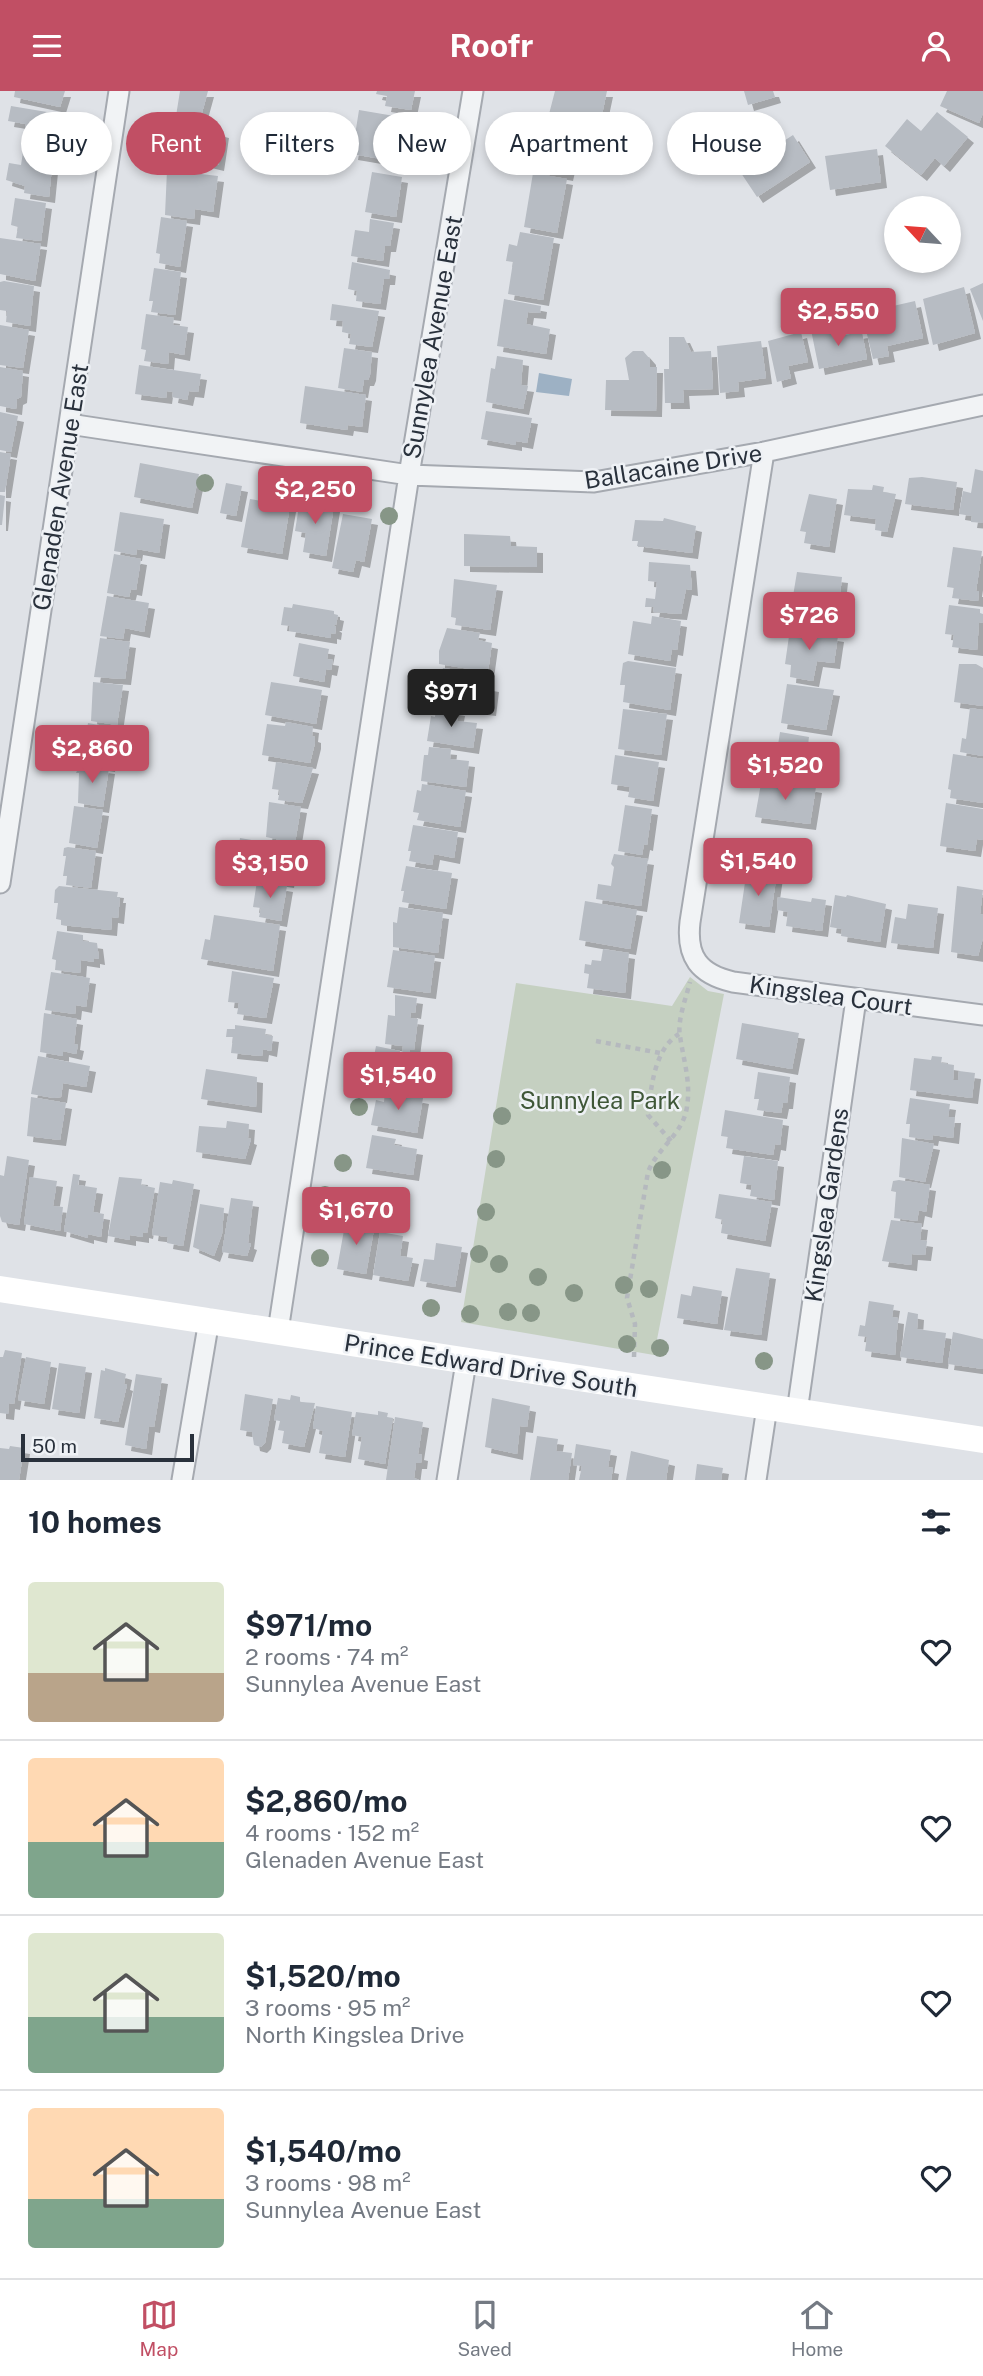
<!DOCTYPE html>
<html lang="en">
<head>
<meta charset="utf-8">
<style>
  body { margin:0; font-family:"Public Sans",sans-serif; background:#f6f6f7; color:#1f2937; height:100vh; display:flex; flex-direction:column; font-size:26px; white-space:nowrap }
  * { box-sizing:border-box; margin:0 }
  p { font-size:23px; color:#747a83 }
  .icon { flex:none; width:38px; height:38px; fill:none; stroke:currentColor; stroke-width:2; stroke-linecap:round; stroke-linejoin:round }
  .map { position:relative; height:1389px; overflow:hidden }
  .panel { display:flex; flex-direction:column; background:#fff; flex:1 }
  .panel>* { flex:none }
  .top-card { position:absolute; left:21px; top:21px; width:942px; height:63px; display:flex; gap:14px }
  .needle { width:46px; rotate:296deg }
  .controls { position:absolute; left:884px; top:105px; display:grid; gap:14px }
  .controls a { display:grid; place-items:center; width:77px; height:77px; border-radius:50%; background:#fff; box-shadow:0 4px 10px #0003; font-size:35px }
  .scale { position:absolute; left:21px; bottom:18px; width:173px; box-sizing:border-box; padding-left:7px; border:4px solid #29313c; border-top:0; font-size:19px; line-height:24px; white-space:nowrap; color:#29313c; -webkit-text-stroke:5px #eef1f5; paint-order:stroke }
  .price { position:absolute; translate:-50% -60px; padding:0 16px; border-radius:7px; background:#c14f64; color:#fff; font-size:23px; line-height:46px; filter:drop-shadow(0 2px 4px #0008) }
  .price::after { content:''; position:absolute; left:50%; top:42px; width:21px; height:16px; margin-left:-10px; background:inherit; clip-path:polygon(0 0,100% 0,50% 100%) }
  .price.on { background:#222; color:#fff }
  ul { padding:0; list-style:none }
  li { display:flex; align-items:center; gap:21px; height:175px; padding:0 28px }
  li+li { border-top:2px solid #e0e1e3 }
  li span { display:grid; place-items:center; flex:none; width:196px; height:140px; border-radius:7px; color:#555 }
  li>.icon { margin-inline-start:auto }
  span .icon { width:84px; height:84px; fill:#fffc; stroke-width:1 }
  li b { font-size:30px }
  h2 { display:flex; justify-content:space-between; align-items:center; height:84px; padding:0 28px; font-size:30px }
  .chip { padding:0 24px; border-radius:32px; background:#fff; box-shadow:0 4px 10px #0003; font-size:24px; line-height:63px }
  .chip.on { background:#c14f64; color:#fff }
  header { display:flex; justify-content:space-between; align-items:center; height:91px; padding:0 28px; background:#c14f64; color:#fff; font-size:32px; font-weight:700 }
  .tabs { display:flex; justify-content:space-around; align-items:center; height:98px; border-top:2px solid #e0e1e3; background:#fff; font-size:19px; color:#747a83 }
  .tabs a { display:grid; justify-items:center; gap:4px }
  .tabs .on { color:#c14f64 }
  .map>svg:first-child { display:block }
  .green { fill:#c5d0c1 }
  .water { fill:#9db1c4 }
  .building { fill:#b7bcc3; filter:url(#shadow) }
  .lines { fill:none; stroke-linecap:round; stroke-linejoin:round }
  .street-casing { stroke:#a5a9b0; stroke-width:23 }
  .path { stroke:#b5b9be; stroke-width:4.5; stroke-dasharray:5 5; stroke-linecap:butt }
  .street { stroke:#f1f3f5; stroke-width:19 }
  .secondary { stroke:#fff; stroke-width:26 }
  .tree { fill:#879687 }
  .labels { text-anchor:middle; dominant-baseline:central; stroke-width:5; stroke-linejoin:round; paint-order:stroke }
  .street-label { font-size:24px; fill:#29313c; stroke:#eef1f5 }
  .park-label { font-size:24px; fill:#3f5738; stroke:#eef1f5 }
</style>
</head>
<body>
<header><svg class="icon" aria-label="menu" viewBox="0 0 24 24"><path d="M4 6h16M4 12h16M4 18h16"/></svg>Roofr<svg class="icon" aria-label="person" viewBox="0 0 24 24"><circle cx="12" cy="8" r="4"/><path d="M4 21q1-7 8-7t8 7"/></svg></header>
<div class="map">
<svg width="983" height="1389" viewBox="0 0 983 1389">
  <defs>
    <filter id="shadow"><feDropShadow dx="6" dy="6" stdDeviation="0" flood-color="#0004"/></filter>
  </defs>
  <rect width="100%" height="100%" fill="#dfe2e7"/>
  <path class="green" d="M690,886l18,14 16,3 -70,361 -193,-33 55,-339 156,23z"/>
  <path class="water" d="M539,282l33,6 -3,17 -33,-4z"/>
  <path class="building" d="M15,0h50l-5,16 -46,-10z
    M180,0h28l-8,29 -24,-4z
    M377,0h38l-4,19 -26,-4 2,-10 -11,-2z
    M555,0h52l-6,28 -18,-5 -3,12 -32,-8z
    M744,0h29l2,6 -27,8z
    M947,0h36v22l-4,10 -39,-17z
    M11,15l48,8 -6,37 -24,-4 1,-11 -6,-1 2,-11 -18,-3z
    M359,19l53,9 -7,44 -53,-9z
    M937,21l31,25 -24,29 -9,-8 -14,17 -36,-29 22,-27 14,12z
    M176,30l47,11 -5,33 -21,-5 -2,11 -23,-4 2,-9 -5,-1z
    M542,35l51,9 -5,30 -18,-3 -3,13 -32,-6z
    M793,44l17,27 -53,35 -18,-27z
    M877,58l4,33 -51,8 -5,-34z
    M23,61l30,5 -4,40 -25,-4 1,-7 -19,-6 3,-17 12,2z
    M167,79l51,6 -5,36 -18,-3 -1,10 -29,-4z
    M372,81l30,5 -6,40 -31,-5z
    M533,82l34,6 -10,54 -33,-6z
    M15,107l31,5 -5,38 -25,-3 2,-11 -7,-2z
    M161,126l26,4 -7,46 -21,-4 1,-9 -4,-1z
    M370,128l24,4 -4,23h-5l-2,15 -32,-5 4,-26 14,2z
    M520,141l34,6 -11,62 -35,-6 5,-32 -7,-1 3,-17 8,2z
    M0,147l41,6 -6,37 -35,-7z
    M352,171l38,8 -1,9h-5l-4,25 -24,-3 1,-10 -9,-2z
    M154,177l27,4 -6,43 -24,-3 2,-11h-4z
    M4,190l30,5 -4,40 -24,-4 1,-11 -7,-1v-28z
    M983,192v38l-13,-32z
    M964,196l11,46 -42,12 -10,-46z
    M504,208l37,7 -1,7 -12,-1 -2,12 24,5 -4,25 -49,-8z
    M915,210l8,37 -36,8 2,10 -16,3 -8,-33 10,-2 -2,-9 21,-4 -1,-5z
    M332,213l47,7 -7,36 -23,-3 2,-10 -9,-2 1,-11 -13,-1z
    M146,223l28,4 -1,7 15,2 -4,28 -15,-3 -1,12 -24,-3 2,-11 -5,-1z
    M0,234l29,5 -6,38 -23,-3z
    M831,235l2,11 29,-5 5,27 -48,10 -8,-39z
    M801,241l7,30 -20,4 3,12 -14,4 -9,-41z
    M669,246h15l7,15 20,-1 2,38 -30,1 1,13h-19l-1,-34h5z
    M761,250l5,37 -28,4 1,9 -19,2 -3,-47z
    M344,257l28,4 -2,23 -2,5h-4l-2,12 -24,-4z
    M633,260h10l7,8v8h7l-1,44 -51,-1 1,-30h23l-4,-22z
    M497,265l26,4 -2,25 7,1 -5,23 -37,-7 5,-34 4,1z
    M139,274l62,9 -3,18 -9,-1 -2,9 -15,-3 1,-5 -6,-1 -1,7 -31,-4z
    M0,276l23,4 -2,26 -4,2 -1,10 -16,-3z
    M305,295l61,9 -4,32 -14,-2 -1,5 -47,-7z
    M486,320l46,7 -5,25 -11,-2v4l-35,-6z
    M0,321l18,4 -7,36 -11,-2z
    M0,361l11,2 -6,38h-5z
    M140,372l59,11 -7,34 -58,-11z
    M975,378l8,2v52l-12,-1 1,-6 -13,-2 4,-23 8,2z
    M922,386l35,5 -4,28 -48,-6 4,-26z
    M226,392l16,3 -6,30 -16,-3z
    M873,394l11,2 -1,5 13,2 -9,38 -12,-2 1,-11 -32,-4 4,-26 24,1z
    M809,403l28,5 -8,48 -25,-4 2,-11 -6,-1z
    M0,404l5,1 -3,29h-2z
    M250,408l40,7 -8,48 -41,-7z
    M300,409l34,6 -8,50 -23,-4 3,-19 -11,-2z
    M120,421l44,7 -5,34 -22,-4 -1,6 -22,-4z
    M343,423l29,5 -8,43 -8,-2 -3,12 -21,-4z
    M664,427l32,8 -4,27 -55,-7 1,-5h-6l3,-21 28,1z
    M464,443l46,2 1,10 26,1v20l-73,-1z
    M953,456l29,4 -6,40h3l-1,10 -26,-3 2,-10 -7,-1z
    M114,463l27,5 -5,31 -5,-1 -2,8 -22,-4z
    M649,471l41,3 2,25 -6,-1 -5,25 -28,-2 1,-5h-9l1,-9 9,1 2,-17 -9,-1z
    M797,481l45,5 -2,18 8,1 -2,13 -9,-1v19l-41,-6 2,-12 -7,-1z
    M454,488l43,6 -7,45 -35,-5 1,-7 -5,-1z
    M107,505l42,7 -5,29 -19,-4 -2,11 -23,-3z
    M293,513l41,7v3l4,1 -2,10h-3l3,2 -1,7 -4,-1v5l-42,-7 1,-5 -9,-1 3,-18 8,1z
    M949,514l31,4v4l3,1v9l-4,-1 -2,28 -25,-3 2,-12 -9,-1z
    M652,525l29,5 -4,29 -5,-1 -2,12 -42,-7 5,-33 18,3z
    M447,537l33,5 -2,7 14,3 -4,29 -49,-8v-13z
    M790,538l48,7 -4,27 -17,-2 -4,20 -23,-4 1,-12 -6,-1z
    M100,547l30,4 -5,37 -31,-2z
    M299,552l30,6 -2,10 6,1 -2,10 -5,-1 -2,13 -31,-6z
    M628,570l48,7 -6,42 -47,-8 2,-17h-5l3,-22z
    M959,573h17l7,4v38l-29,-4z
    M443,577l21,3 -1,10 30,5 -3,24 -56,-7 -2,-12h4z
    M93,591l30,3 -6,40 -26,-4z
    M271,591l51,8 -6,34 -51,-9z
    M787,593l47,6 -8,40 -45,-7z
    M436,615l23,4 -2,11 20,2 -4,25 -46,-7 4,-25 4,1z
    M970,617l13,2v46l-23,-4 2,-14 4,1z
    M623,618l44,5 -6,41 -43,-6z
    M286,631l27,5 -1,9 3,1v6l-5,20 -48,-8 5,-31 18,2z
    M88,632l27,5 -6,38 -24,-4 2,-10 -4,-1z
    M780,641l29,5 -3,23 26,4 -2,16 -56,-9z
    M429,656l22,2 -1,10 19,2 -3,26 -45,-6 3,-26h4z
    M953,663l30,5v44l-33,-5 1,-8 -3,-1z
    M615,664l44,7 -6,39 -25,-4 2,-10 -19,-3z
    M276,671l37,6 -11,35 -24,-3 2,-10 -8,-1z
    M80,673l29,4 -6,39 -25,-4 1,-30h-3z
    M762,687l54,9 -6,37 -55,-7z
    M422,693l44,7 -6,36 -43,-7 2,-7 -6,-1 4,-22 4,1z
    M269,711l32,5 -6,36 -29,-6z
    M946,712l37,6v31l-6,-1 -2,12 -35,-5z
    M625,714l27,4 -5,36 -3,-1 -2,11 -24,-4z
    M74,715l29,4 -6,38 -28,-5z
    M413,734l45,7 -4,26 -20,-4 -2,11 -23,-4 2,-10h-3z
    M240,747l54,9 -6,35 -53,-8z
    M68,756l28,4 -5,37 -25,-3 1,-9h-4l3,-20h-3l1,-8z
    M614,763l34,5 -7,47 -45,-7 2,-15 13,2 3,-19 -3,-3z
    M406,775l46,7 -6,36 -44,-7 2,-11h-3z
    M747,778l30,4 -8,54 -30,-4z
    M257,790l30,5 -6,35 -22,-4 2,-9 -8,-1z
    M59,795l59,6 -1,5h3l-2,21 -6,-1 -1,13 -50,-5v-5l-5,-1 2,-16h-4l1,-13z
    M957,795l26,4 -3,24 3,1v23l-5,18 -27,-4z
    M835,804l11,2 1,-2 39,9 -6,38 -39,-6 1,-7 -12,-2z
    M778,806l33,5 1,-4 14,2 -4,31 -36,-5 2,-14 -11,-2z
    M585,810l52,9 -7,39 -51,-9z
    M908,813l30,4 -5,40 -42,-5 4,-26 11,2z
    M399,816l44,6 -5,40 -45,-6v-25l4,1z
    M214,824l66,10 -7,46 -72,-12 4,-20 5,1z
    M57,840l26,4v6l14,2 2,16 -5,-1v4l-13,-2 -1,13 -25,-3 1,-10 -4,-1z
    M603,858l26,4 -4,40 -38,-5 2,-14 -5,-1 1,-9 6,1 1,-5 9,1z
    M393,859l42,6 -5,37 -43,-6z
    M232,880l42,7 -8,40 -29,-4 2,-11 -11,-1z
    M51,881l39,6 -4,29 -10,-2 -1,9 -30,-4z
    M395,904l22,3 -2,15 -4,-1 -1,6 8,1 -4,31h-4l-1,6 -7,-1 1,-9 -18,-2 3,-29 7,1z
    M44,922l33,6 -3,25 4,1 -2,9 -13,-3v5l-23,-4z
    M742,932l57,10 -7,36 -56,-10z
    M235,934l31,4 -1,6 8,1 -2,15 -8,-2 -1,7 -31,-3 2,-16h-7l1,-8h8z
    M376,955l24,5 -1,5 25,5 -5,30 -50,-9z
    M38,965l52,10 -4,21 -23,-4 -2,14 -7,1 -23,-4z
    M932,965l10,1 -1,6 13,2 -1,15h5l1,-9 16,2 -3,25 -62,-8 4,-32 17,2z
    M206,978l51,8 -1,30 -55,-8z
    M758,981l32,5 -3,26h-4l-2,10 -24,-3 2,-11h-5z
    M385,1000l38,7 -6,35 -46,-8 5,-25 8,2z
    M31,1006l35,6 -6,37 -33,-4z
    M910,1007l40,6 -2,13h7l-2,21 -20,-3 -1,5 -23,-3 1,-13h-4z
    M725,1019l58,10 -3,25 -5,-1 -2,11 -47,-7 2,-11 -7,-1z
    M227,1030l22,3 -1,14 3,1 -6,20 -49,-7 3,-26 27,2z
    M372,1044l24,4 -2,6 23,4 -4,26 -47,-7z
    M902,1047l32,6 -9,38 -26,-5z
    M7,1065l22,4 -10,65 -17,-3 -2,-6v-41l4,1z
    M744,1065l34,5 -4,39 -24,-4 2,-11 -12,-2z
    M73,1083l7,1 -2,10 19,3 -4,24 11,2 -3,23 -13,-3v4l-24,-7z
    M30,1086l27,4 -4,25 10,1 -3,24 -36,-7z
    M119,1086l23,2 -1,6 14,3 -8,45 -4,-1v5l-13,-2v5l-22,-4z
    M173,1089l21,4 -11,62 -16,-3 1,-6 -16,-2 8,-53 12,2z
    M899,1089l31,5 -4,27 -7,-2 -2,11 -23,-3 2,-26 -5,-1 2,-10z
    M719,1103l53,8 -7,39 -44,-8 2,-13 -8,-2z
    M231,1107l22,3 -5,42 3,1 -4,12 -25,-4z
    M200,1113l24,4 -2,26 -8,22 -21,-9z
    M346,1128l29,5 -9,50 -29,-5z
    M891,1129l31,4 -2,16 7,1 -2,14 -13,-1 -1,11 -29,-4z
    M380,1141l23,4 -3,20 13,2 -5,23 -35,-6z
    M436,1152l26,4 -7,40 -35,-6 4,-22 10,1z
    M736,1177l34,5 -9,62 -37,-5z
    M693,1195l29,5 -5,33 -40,-6 4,-24 10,2z
    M869,1210l25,4 -2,12 6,1 -3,37 -30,-4 2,-14 -9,-1 2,-11 5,1z
    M908,1221l10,2 -1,15 29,4 -4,30 -42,-6z
    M953,1241l30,7v30l-35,-5z
    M5,1259l17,3 -8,51 -5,-1 -1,11 -8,-1v-56h3z
    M26,1266l25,5 -7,42 -26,-4z
    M59,1272l27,4 -7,46 -27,-4z
    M105,1277l21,6 -2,10 3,1 -9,37 -24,-4 7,-48 4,1z
    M136,1283l26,4 -8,49 -5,-1 -3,23 -21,-4z
    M245,1303l28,5 -8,44 -4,4 -7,-2 -2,-13 -12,-2z
    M291,1304l9,2v5l15,1 -11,44 -22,-4 2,-12 -6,-1 2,-9 -6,-1 4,-22 12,2z
    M492,1307l38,8 -3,21 -7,-1 -3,28 -32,-7z
    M316,1315l36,6 -7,45 -26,-4 4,-22 -10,-3z
    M378,1320l10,2 -1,4 6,1 -8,46 -27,-5 4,-22 -10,-2 4,-23 22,3z
    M395,1326l28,5 -5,32 4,1 -1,8h-5l-2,15 5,2h-33z
    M537,1345l21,3 -2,12 16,2 -4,27h-38z
    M576,1353l35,6 -3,17 5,1 -2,12h-32l3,-14 -9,-1z
    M10,1355l14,2 -5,32h-19v-32l9,1z
    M631,1360l38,9 -3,20h-40z
    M697,1373l26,4 -2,12h-26z"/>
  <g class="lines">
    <g class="street-casing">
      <path id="street" d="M69,333l340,51 185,7 170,-30 219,-47
        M764,361l-74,470c-4,35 9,52 43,60l250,33
        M0,792l119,-792
        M278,1240l131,-856 64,-384
        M797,1321l59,-413
        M182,1389l27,-160
        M447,1389l19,-118
        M756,1389l11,-73"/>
    </g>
    <path class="path" d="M596,950l64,12
      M671,1050l-23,-26c3,-27 6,-66 31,-81
      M634,1266l1,-33 -8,-26 21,-126c9,-23 32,-36 38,-60 6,-27 -2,-49 -6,-76 -3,-15 6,-38 10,-54"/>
    <use href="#street" class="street"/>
    <path class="secondary" d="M0,1198l983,151"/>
  </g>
  <g class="tree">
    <circle cx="274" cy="387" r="9"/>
    <circle cx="205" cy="392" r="9"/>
    <circle cx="345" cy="402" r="9"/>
    <circle cx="389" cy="425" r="9"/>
    <circle cx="359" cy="1016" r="9"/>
    <circle cx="502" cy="1025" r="9"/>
    <circle cx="496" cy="1068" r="9"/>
    <circle cx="343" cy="1072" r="9"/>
    <circle cx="662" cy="1079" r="9"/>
    <circle cx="325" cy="1104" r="9"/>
    <circle cx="486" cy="1121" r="9"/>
    <circle cx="479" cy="1163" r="9"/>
    <circle cx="320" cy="1167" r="9"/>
    <circle cx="499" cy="1173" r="9"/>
    <circle cx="538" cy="1186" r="9"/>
    <circle cx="624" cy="1194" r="9"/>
    <circle cx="649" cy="1198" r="9"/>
    <circle cx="574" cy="1202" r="9"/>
    <circle cx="431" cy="1217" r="9"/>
    <circle cx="508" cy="1221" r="9"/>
    <circle cx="531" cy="1222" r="9"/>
    <circle cx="470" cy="1223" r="9"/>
    <circle cx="627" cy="1253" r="9"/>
    <circle cx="660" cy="1257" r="9"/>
    <circle cx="764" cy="1270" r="9"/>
  </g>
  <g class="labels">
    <g class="street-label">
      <text transform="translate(432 246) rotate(-80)">Sunnylea Avenue East</text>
      <text transform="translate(673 375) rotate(-9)">Ballacaine Drive</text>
      <text transform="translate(60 396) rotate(-81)">Glenaden Avenue East</text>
      <text transform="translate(831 904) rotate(8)">Kingslea Court</text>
      <text transform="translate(826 1114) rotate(-82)">Kingslea Gardens</text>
      <text transform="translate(491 1274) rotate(9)">Prince Edward Drive South</text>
    </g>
    <g class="park-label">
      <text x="600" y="1009">Sunnylea Park</text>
    </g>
  </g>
</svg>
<div class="controls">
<a><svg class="needle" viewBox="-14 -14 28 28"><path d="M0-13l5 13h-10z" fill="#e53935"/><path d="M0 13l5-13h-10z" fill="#747a83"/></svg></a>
</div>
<div class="scale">50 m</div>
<b class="price" style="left:838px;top:257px">$2,550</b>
<b class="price" style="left:315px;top:435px">$2,250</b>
<b class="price" style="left:809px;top:561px">$726</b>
<b class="price on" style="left:451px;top:638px">$971</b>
<b class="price" style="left:92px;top:694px">$2,860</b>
<b class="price" style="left:785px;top:711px">$1,520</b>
<b class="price" style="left:758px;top:807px">$1,540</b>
<b class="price" style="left:270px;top:809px">$3,150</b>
<b class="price" style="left:398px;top:1021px">$1,540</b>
<b class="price" style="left:356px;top:1156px">$1,670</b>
<div class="top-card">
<a class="chip">Buy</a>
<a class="chip on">Rent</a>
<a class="chip">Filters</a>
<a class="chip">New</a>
<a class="chip">Apartment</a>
<a class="chip">House</a>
</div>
</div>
<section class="panel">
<h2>10 homes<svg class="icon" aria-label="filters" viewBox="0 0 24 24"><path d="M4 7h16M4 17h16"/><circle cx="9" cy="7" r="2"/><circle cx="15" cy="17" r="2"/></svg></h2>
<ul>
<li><span style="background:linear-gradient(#dfe7d0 65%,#b9a48a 0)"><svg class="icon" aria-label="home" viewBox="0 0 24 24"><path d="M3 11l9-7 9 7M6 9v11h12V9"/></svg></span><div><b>$971/mo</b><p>2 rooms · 74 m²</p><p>Sunnylea Avenue East</p></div><svg class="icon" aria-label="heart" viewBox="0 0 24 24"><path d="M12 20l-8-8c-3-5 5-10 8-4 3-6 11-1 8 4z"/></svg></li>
<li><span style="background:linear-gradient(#ffd9b3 60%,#7fa58c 0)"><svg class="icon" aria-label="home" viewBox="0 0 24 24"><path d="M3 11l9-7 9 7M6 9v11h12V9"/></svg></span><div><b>$2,860/mo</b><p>4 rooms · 152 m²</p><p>Glenaden Avenue East</p></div><svg class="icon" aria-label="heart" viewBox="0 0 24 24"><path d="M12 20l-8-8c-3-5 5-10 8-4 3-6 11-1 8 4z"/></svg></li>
<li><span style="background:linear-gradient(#dfe7d0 60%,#7fa58c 0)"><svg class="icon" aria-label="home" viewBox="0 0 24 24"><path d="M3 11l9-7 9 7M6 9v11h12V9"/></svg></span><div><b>$1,520/mo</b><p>3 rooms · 95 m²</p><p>North Kingslea Drive</p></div><svg class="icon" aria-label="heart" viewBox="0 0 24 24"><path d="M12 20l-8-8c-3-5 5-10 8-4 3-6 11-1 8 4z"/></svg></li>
<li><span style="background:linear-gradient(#ffd9b3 65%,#7fa58c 0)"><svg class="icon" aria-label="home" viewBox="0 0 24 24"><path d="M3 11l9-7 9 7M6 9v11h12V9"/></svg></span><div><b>$1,540/mo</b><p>3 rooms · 98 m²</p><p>Sunnylea Avenue East</p></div><svg class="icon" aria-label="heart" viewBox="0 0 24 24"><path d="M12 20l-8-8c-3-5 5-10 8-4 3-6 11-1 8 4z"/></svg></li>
</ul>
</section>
<nav class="tabs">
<a class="on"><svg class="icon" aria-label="map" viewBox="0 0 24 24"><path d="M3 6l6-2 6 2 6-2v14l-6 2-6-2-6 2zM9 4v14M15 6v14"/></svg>Map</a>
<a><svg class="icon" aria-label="saved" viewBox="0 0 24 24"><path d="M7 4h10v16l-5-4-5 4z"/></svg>Saved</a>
<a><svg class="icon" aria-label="home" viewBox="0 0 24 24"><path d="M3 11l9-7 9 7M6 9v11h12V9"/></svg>Home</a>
</nav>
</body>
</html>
